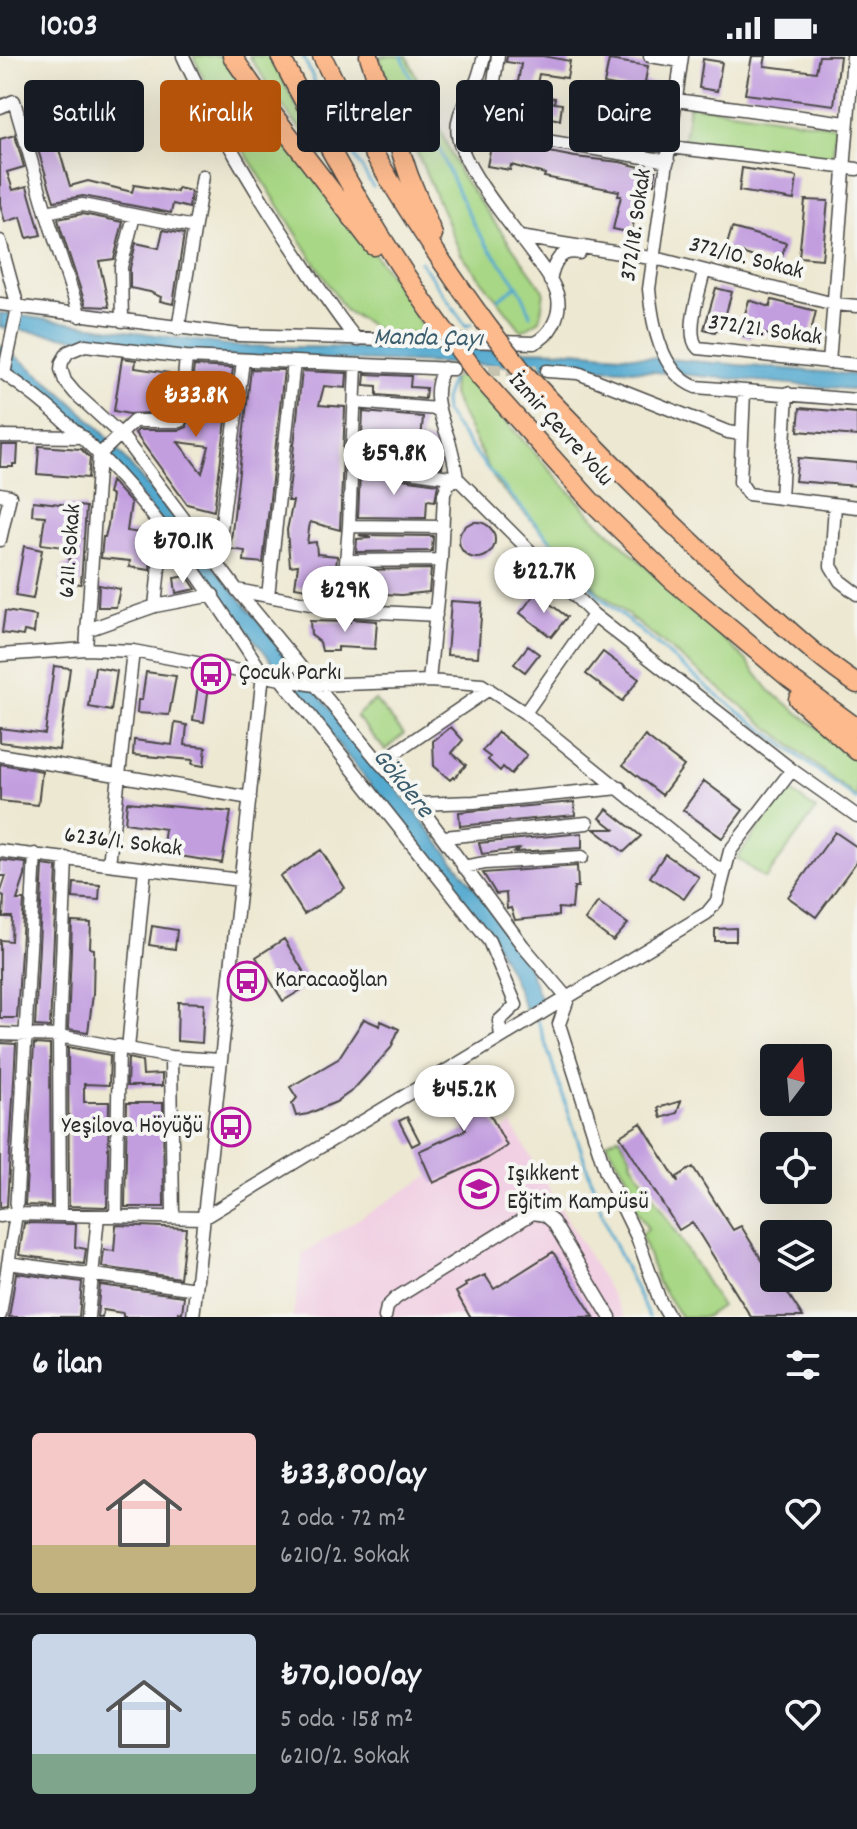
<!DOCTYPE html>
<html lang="tr">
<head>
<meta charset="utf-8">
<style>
  body { margin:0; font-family:Dekko,sans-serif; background:#20242c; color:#f1f3f6; height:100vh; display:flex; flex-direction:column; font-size:30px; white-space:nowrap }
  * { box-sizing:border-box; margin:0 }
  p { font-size:26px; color:#9ea1a6 }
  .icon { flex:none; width:44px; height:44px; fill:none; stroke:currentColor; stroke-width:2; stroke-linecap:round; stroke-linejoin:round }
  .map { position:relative; height:1261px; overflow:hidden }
  .side { display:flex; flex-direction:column; background:#171b24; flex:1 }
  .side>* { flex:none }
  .top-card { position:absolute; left:24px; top:24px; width:810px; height:72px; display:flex; gap:16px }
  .needle { width:52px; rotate:16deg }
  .controls { position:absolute; left:760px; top:988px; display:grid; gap:16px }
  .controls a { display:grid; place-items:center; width:72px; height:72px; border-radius:8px; background:#171b24; box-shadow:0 8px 32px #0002; font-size:40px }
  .price { position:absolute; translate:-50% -68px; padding:0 18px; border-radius:28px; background:#fff; color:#222; font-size:26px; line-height:52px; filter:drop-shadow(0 2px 4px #0008) }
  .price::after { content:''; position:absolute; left:50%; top:48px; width:24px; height:18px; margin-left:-12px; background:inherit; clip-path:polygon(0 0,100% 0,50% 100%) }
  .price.active { background:#b45309; color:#fff }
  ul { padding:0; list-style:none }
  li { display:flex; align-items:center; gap:24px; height:200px; padding:0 32px }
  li+li { border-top:2px solid #363941 }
  li span { display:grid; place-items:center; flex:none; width:224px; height:160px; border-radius:8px; color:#555 }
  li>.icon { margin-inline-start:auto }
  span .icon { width:96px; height:96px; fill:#fffc; stroke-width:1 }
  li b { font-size:34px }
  h2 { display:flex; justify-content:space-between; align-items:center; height:96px; padding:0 32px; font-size:34px }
  .pill { padding:0 28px; border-radius:8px; background:#171b24; box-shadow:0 8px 32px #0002; font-size:28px; line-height:72px }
  .pill.active { background:#b45309; color:#fff }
  .status { display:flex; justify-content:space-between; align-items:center; height:56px; padding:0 40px; background:#171b24; direction:ltr }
  .status svg { height:22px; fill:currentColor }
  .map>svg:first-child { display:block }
  .built { fill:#f1d0e3 }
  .green { fill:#a8d785; stroke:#6a8158; stroke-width:2 }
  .water { fill:#52a9cf; stroke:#3e6a7d; stroke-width:2 }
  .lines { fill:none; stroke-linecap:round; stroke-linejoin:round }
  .stream { stroke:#52a9cf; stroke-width:3 }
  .building { fill:#c29edf; fill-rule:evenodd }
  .minor-tunnel { stroke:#c6c2b0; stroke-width:12; stroke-dasharray:12 6; stroke-linecap:butt }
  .minor-casing { stroke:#484744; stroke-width:15 }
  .highway-casing { stroke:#484744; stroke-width:21 }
  .minor { stroke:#fff; stroke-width:12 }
  .highway { stroke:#fcba8d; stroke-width:18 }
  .highway-bridge-casing { stroke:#484744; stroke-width:21; stroke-linecap:butt }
  .highway-bridge { stroke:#fcba8d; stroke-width:18 }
  .labels { text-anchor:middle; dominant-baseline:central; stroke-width:8; stroke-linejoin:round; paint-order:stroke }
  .street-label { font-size:24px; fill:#2b2b2b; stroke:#f6f6f2 }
  .poi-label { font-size:24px; fill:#2b2b2b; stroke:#f6f6f2; text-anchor:start }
  .water-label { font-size:26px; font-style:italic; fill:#3b5d6d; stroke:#f6f6f2 }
</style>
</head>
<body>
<div class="status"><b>10:03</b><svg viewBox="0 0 49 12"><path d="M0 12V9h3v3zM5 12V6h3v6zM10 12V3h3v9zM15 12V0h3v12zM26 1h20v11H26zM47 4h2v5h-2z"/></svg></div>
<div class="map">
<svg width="857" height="1261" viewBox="0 0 857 1261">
  <rect width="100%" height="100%" fill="#f6f6f2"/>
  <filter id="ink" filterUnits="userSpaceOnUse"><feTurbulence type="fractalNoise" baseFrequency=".0125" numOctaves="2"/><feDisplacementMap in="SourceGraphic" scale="16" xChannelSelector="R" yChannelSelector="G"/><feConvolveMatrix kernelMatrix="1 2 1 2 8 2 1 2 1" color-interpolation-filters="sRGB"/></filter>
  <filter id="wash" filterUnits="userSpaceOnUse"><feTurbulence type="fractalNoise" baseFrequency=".006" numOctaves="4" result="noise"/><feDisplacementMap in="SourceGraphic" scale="32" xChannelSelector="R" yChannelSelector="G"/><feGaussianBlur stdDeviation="1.8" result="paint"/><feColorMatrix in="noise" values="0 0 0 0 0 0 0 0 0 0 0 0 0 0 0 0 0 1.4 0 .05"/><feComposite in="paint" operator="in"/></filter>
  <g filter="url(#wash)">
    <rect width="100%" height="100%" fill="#ede8d1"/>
    <path class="built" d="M512,1069l113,192h-332l10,-64z"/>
    <path class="green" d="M193,0h32l183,243 17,35 -43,-2 -37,-22 -125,-197z
      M249,0h21l53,100 -37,-45z
      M379,0h28l53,118 84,117 -4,29 -18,11 -61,-77 -56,-129z
      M689,49l147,21 -4,34 -148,-21z
      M454,309l140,153 152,142 23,30 88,68v40l-258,-206 -103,-109 -44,-89z
      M375,644l29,34 -19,16 -29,-34z
      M787,733l29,21 -51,69 -28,-21z
      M619,1080l13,23 -1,2 90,145 -16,11h-24l-24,-36 -16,-47 7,-5 -27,-43 10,-3 -25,-41z"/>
    <path class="water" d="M0,257l235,33 338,5 284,24v15l-235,-21 -436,-14 -186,-28z
      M0,289c40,28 74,56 107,92l306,372 99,127 16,31 14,36 -16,8 -16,-39 -18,-35 -393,-492 -50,-48 -49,-37z"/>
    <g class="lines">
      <path class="stream" d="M303,0l26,57 44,74
        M402,0c23,57 44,116 73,170 18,34 45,51 55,89
        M420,205l46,65 5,-2
        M498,243l20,-14
        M451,324l-7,20 1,12 10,14 32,42 113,129 117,98 140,105
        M538,965l71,212 40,84"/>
    </g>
    <g id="blocks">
      <path class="building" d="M507,0h36l27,5 -3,17 -28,-4 -6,30 -25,-3 3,-15 4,1 1,-5h2l3,-18 -15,-2z
        M752,0h14l-2,10 52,6 3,-16h21l-6,49 -89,-11z
        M703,3l19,3 -5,29 -18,-3z
        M609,4l39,6 -3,16 11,2 -8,53 -54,-7 4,-24 33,6 3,-20 -5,-1 1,-2 -26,-5z
        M545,41l10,1 -1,5 8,1 -2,16 -18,-4z
        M48,57l22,73 18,-5 44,11 2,-7 43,7 1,-4 13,3 -2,17 -16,-4 -2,9 -88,-17 -29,5 -26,-83z
        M15,79l9,32 -17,5 6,18 14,-4 14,49 -14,3 -6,-21 -16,5 -5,-18v-65z
        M492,85l83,16 45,5 36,9 -2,13 -14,-3 -8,52 -19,-4 8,-33h-3l1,-5 -75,-14 1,-3 -34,-9 -1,5 -23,-4z
        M742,112l55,9 -3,23 -55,-9z
        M805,144l23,1 -6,58 -23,-2z
        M82,158l41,8 -9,37 -15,2 10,46 -23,-1 -25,-76 -3,-11z
        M732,172l54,15 -7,22 -53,-17z
        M163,174l21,4 -11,70 -13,-3 1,-4 -11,-5 -20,-4v-20l6,-25 23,5z
        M716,232l16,4 -11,39 -5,-2 -1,3 -11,-3z
        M749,244l21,7 2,-7 44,11 -8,33 -55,-13 -2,7 -12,-4z
        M122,302l14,2 -1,8 34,5 -2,16 7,1 -2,22 -43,2 -15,-3z
        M194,310l39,2 -19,143 -27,-7 -52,-71 3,-3h42l7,-3zM178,386l31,4 -7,27z
        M251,313l33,1 -21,193 -19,-2 1,-10 -15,-2z
        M302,315l45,2 -1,15 -22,-2 -5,19 26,2 -5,123 -30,-8 -3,21 9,-1 1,12 20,2 -3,38 -39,-7 3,-22 -8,1 -3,-36 6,-29h-5z
        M365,318l46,2 -1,11 16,1 -1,11 -48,-4v-9l-13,-1z
        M800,352l57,5v23l-59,-5z
        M363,356l60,5 -2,23 19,2 4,13 -2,12 -81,-12z
        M1,389h17l-1,19h-4v3h-13z
        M39,390l42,3 9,9 -2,20 -51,-4z
        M798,402l59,5v23l-62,-5z
        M360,417l78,11 -3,17 -8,-1 -1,18 -68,-1z
        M111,425l20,22 -4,28 26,4 -3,35 -21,-3 1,-6 -29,-3 2,-21h2l3,-12 4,-30 -4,-1z
        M33,445l53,6 -5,77 -21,-3 3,-16 5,1 3,-18 -30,-4 4,-28 -13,-1z
        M459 484a18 18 0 1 1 36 0a18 18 0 1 1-36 0Z
        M359,479l74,1 -1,15 -76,1 1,-13 14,-1z
        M24,490l18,4 -9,49 -18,-3z
        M431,513l-2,23 -28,3 -48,-3 1,-22z
        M187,520l9,13 -20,4 -2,-15z
        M99,529l21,4 -4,18h-18z
        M536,537l31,24 -16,20 -31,-24z
        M451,545l31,2 -4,54 -31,-2z
        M5,555l31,5 -2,17 -10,-2 -1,5 -21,-3z
        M350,563l27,2 -2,28 -37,-2v4h-16l-2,-9 -9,-7 -1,-14 40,1z
        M528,590l11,8 -14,18 -11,-8z
        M603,596l36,27 -17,22 -36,-27z
        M54,610l16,2 -11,82 -59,-8v-14l45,6z
        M95,611l22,4 -6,40 -22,-4z
        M146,616l30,4 -7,39 -32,-2 1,-13h4z
        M198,629l11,1 -5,36 -11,-2z
        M175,667l12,2 -2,20 21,2 -2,19 -12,-2 1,-4 -60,-5 1,-15 38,5z
        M451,671l12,13 -11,13 14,12 -12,13 -1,-1 -3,3 -16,-14 -1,-25z
        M498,676l29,23 -16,19 -8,-7 -3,4 -12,-11 2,-3 -8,-6z
        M645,680l39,30 -22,29 -39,-30z
        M0,708l42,7 -4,34 -38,-4z
        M704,725l39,29 -21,28 -39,-28z
        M127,746l104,10 -9,51 -60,-10 3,-24 -40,-6z
        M574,746l1,13 -115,11 -1,-14z
        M607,753l34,27 -17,16 -30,-23h20l-14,-11z
        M835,776l22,15v14l-41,56 -28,-20z
        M582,777v15l-67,4 4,-3 -37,5 -3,-11z
        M321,794l24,38 -41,26 -24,-38z
        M665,798l34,23 -15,22 -34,-22z
        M0,804l26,3 -1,13 -8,24h7l-7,118h-17v-78l11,1 1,-24h-9l1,-21 -4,-2 6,-18h-6z
        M43,809l14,2 -7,160 -15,-1z
        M577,810l1,21h-4l-2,22 -14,-1v8l-43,4 -4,-12 -4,1 -1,-16 -10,1 -13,-21z
        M74,827l26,2 -1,15 -26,-2z
        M598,846l30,22 -15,17 -28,-21z
        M72,866l19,1 -1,25 4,1 -1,46 -5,37 -20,-3z
        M152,870l25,4 -2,19 -26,-4z
        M736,872v13h-21v-12z
        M284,883l27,45 -28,17 -27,-44z
        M178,946l26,1 -2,40 -25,-2z
        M364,963l16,7 1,-5 18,8 -8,19 -38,42 -17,12 -28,12 -12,2 -4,-12 5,-6 -7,-11 48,-28z
        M0,987l16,1 -9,162 -7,1z
        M34,988l16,1 1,161 -26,-1z
        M68,991l42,8 -1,30 -25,-1v18h25l-2,105 -38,-1z
        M128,1002l14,3 1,14 19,-1v12h-35z
        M466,1014l41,76 -21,13 -53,24 -14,-32 47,-21 -24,-45z
        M681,1045l-4,12 -16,5 -3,-10z
        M127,1047h36l1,104h-39z
        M407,1061l13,25 -8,4 -13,-25z
        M641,1067l37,59 -1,-5 16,-10 40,63 8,-4 29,47 4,-2v7h4l25,39h-52l-59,-95 -13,8 -59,-94z
        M24,1167l52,1 -1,23 11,2 -2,15 -65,-9z
        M116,1169l70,3 -6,50 -78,-11 2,-17 10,1z
        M553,1196l41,65h-124l-14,-25 10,-6 -1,-2 20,-9 9,14z
        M16,1217l66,9 -3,35h-70z
        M100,1229l84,11 -2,17 -4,-1v5h-55v-4l-20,-3 -1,7h-5z"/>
    </g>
  </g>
  <g filter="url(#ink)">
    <use href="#blocks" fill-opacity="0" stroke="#484744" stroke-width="2"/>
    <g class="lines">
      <path class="minor-tunnel" d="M453,313l94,2"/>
      <g class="minor-casing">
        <path id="minor" d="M183,0c30,65 67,127 107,188 22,33 42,66 67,96
          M498,0l-12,75 182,30
          M650,0l31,5
          M682,0l-33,233c3,33 11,85 47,98l161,13
          M676,44l170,23
          M0,51l14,-6 32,111 34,104
          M670,91l187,22
          M46,156l36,-7 112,22
          M520,181l143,23 171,44 23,2
          M0,185l18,66 -14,67
          M704,215c-4,19 -20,63 -6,77l159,17
          M550,225c3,-18 10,-32 29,-28
          M0,248l239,31 295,8c16,-7 27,-27 24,-45 -3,-15 -16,-31 -25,-43 -21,-29 -69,-85 -75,-119 -4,-22 11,-37 19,-56 3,-8 5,-16 7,-24
          M122,265l-1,-54 13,-51
          M178,273l25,-153
          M829,307l24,-307
          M453,313l-267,-12 -101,-12 -17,7 -6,10 -1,7 4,12 10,12 47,43 115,154 143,173 38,41 105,142 45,53 -9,25 47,149 31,64 23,64 9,16
          M0,315c112,74 192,191 263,303l-70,643
          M547,315l31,2 150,59 13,2
          M744,336l-4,90 8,12 109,13
          M355,346l82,7
          M0,380l83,1
          M99,399l35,-34h46l6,-64
          M352,407l105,15 137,137 198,155 65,46
          M0,438l10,2 -10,44
          M781,442l6,-105
          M835,449l-4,61 9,15 17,13
          M349,470l94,1
          M217,505l26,-200
          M346,505l95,-1
          M237,534l105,20 94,5
          M268,540l26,-234
          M155,550l8,-77
          M342,554l7,-84 7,-160
          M87,574l68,-24 58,-11
          M86,593l13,-194
          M0,599l86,-6 47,2 148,28 208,262 27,64 -17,16 2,15
          M281,623l34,6 114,-4 53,4 43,28 198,160
          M429,625l12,-121 3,-66 4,-10 9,-6c-2,-12 -4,-25 -8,-37 -8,-25 -20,-47 -5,-73
          M525,657l69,-98
          M0,699l250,43
          M380,707l109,-74
          M418,748l56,-2 146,-14
          M444,781l143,-14
          M0,795l240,29
          M109,808l24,-213
          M463,811l22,-4 97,-6
          M0,978l59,2 112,21 49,3
          M128,993l17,-181
          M171,1001l2,160
          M60,1159l-1,-179 7,-178
          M0,1160l16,-2 187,4 504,-305 10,-12 13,-50 62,-81
          M116,1160l3,-170
          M8,1207l188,26
          M0,1259l16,-101 19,-360
          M88,1261l10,-101
          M385,1261l2,-10 9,-9 137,-85 12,2 8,7 57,95"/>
      </g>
      <g class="highway-casing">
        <path id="highway" d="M232,0l36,52 106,138
          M280,0c50,95 100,187 164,274
          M322,0c46,96 104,186 167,272
          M369,0l40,120 24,59
          M524,317c78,81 155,161 239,234 30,27 60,55 94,77
          M479,320l111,124 81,79 118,99 68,50
          M798,643l59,52"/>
      </g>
      <use href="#minor" class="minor"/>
      <use href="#highway" class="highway"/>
      <g class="highway-bridge-casing">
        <path id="highway-bridge" d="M489,272l35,45
          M444,274l35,46"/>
      </g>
      <use href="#highway-bridge" class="highway-bridge"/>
    </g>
  </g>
  <defs>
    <g id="bus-ring" transform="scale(2)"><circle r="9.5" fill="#f6f6f2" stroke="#b5179e" stroke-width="1.5"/><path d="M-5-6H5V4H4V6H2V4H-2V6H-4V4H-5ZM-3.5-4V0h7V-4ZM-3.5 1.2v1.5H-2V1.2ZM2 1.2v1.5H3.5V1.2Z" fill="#b5179e"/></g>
    <g id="school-ring" transform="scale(2)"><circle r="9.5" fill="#f6f6f2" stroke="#b5179e" stroke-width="1.5"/><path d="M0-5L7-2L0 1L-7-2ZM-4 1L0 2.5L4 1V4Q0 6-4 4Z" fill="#b5179e"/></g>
  </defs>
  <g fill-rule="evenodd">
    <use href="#bus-ring" x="211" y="618"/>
    <use href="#bus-ring" x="247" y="925"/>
    <use href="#bus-ring" x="231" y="1071"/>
    <use href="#school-ring" x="479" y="1133"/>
  </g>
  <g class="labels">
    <g class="street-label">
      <text transform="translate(637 169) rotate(-82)">372/18. Sokak</text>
      <text transform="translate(746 203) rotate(14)">372/10. Sokak</text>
      <text transform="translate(765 275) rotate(8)">372/21. Sokak</text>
      <text transform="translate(560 374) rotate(48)">İzmir Çevre Yolu</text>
      <text transform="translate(71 495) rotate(-86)">6211. Sokak</text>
      <text transform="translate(123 787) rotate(7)">6236/1. Sokak</text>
    </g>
    <g class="poi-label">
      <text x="239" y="618">Çocuk Parkı</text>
      <text x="275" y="925">Karacaoğlan</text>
      <text x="203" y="1071" text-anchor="end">Yeşilova Höyüğü</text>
      <text x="507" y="1119">Işıkkent<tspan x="507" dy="28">Eğitim Kampüsü</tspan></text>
    </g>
    <g class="water-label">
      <text transform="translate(428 283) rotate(1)">Manda Çayı</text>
      <text transform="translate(402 728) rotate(51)">Gökdere</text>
    </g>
  </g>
</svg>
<div class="controls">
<a><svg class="needle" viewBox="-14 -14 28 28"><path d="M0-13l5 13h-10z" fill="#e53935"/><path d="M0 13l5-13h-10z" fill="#9ea1a6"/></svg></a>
<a><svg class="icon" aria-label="locate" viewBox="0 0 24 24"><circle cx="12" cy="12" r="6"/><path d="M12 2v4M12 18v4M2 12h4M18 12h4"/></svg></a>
<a><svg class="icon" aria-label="layers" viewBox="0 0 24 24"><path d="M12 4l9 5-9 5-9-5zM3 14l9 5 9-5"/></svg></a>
</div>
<b class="price active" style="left:196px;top:383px">₺33.8K</b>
<b class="price" style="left:394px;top:441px">₺59.8K</b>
<b class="price" style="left:183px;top:529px">₺70.1K</b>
<b class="price" style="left:544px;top:559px">₺22.7K</b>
<b class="price" style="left:345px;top:578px">₺29K</b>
<b class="price" style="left:464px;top:1077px">₺45.2K</b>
<div class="top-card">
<a class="pill">Satılık</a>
<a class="pill active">Kiralık</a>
<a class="pill">Filtreler</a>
<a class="pill">Yeni</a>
<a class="pill">Daire</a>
</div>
</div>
<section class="side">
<h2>6 ilan<svg class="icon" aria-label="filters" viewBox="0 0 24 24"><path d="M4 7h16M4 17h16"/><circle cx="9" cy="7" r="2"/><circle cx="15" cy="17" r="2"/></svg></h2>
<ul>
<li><span style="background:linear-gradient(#f6c9c9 70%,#c2b280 0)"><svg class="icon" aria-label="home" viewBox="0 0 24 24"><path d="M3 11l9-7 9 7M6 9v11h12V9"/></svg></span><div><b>₺33,800/ay</b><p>2 oda · 72 m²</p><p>6210/2. Sokak</p></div><svg class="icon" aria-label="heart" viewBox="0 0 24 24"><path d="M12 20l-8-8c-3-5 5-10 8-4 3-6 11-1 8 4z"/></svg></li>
<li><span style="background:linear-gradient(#c9d6e8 75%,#7fa58c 0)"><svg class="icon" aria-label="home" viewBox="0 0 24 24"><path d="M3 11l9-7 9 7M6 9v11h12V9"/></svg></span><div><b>₺70,100/ay</b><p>5 oda · 158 m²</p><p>6210/2. Sokak</p></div><svg class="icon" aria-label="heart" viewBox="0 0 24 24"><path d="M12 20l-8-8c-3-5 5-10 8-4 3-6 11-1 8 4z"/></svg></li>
</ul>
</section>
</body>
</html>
